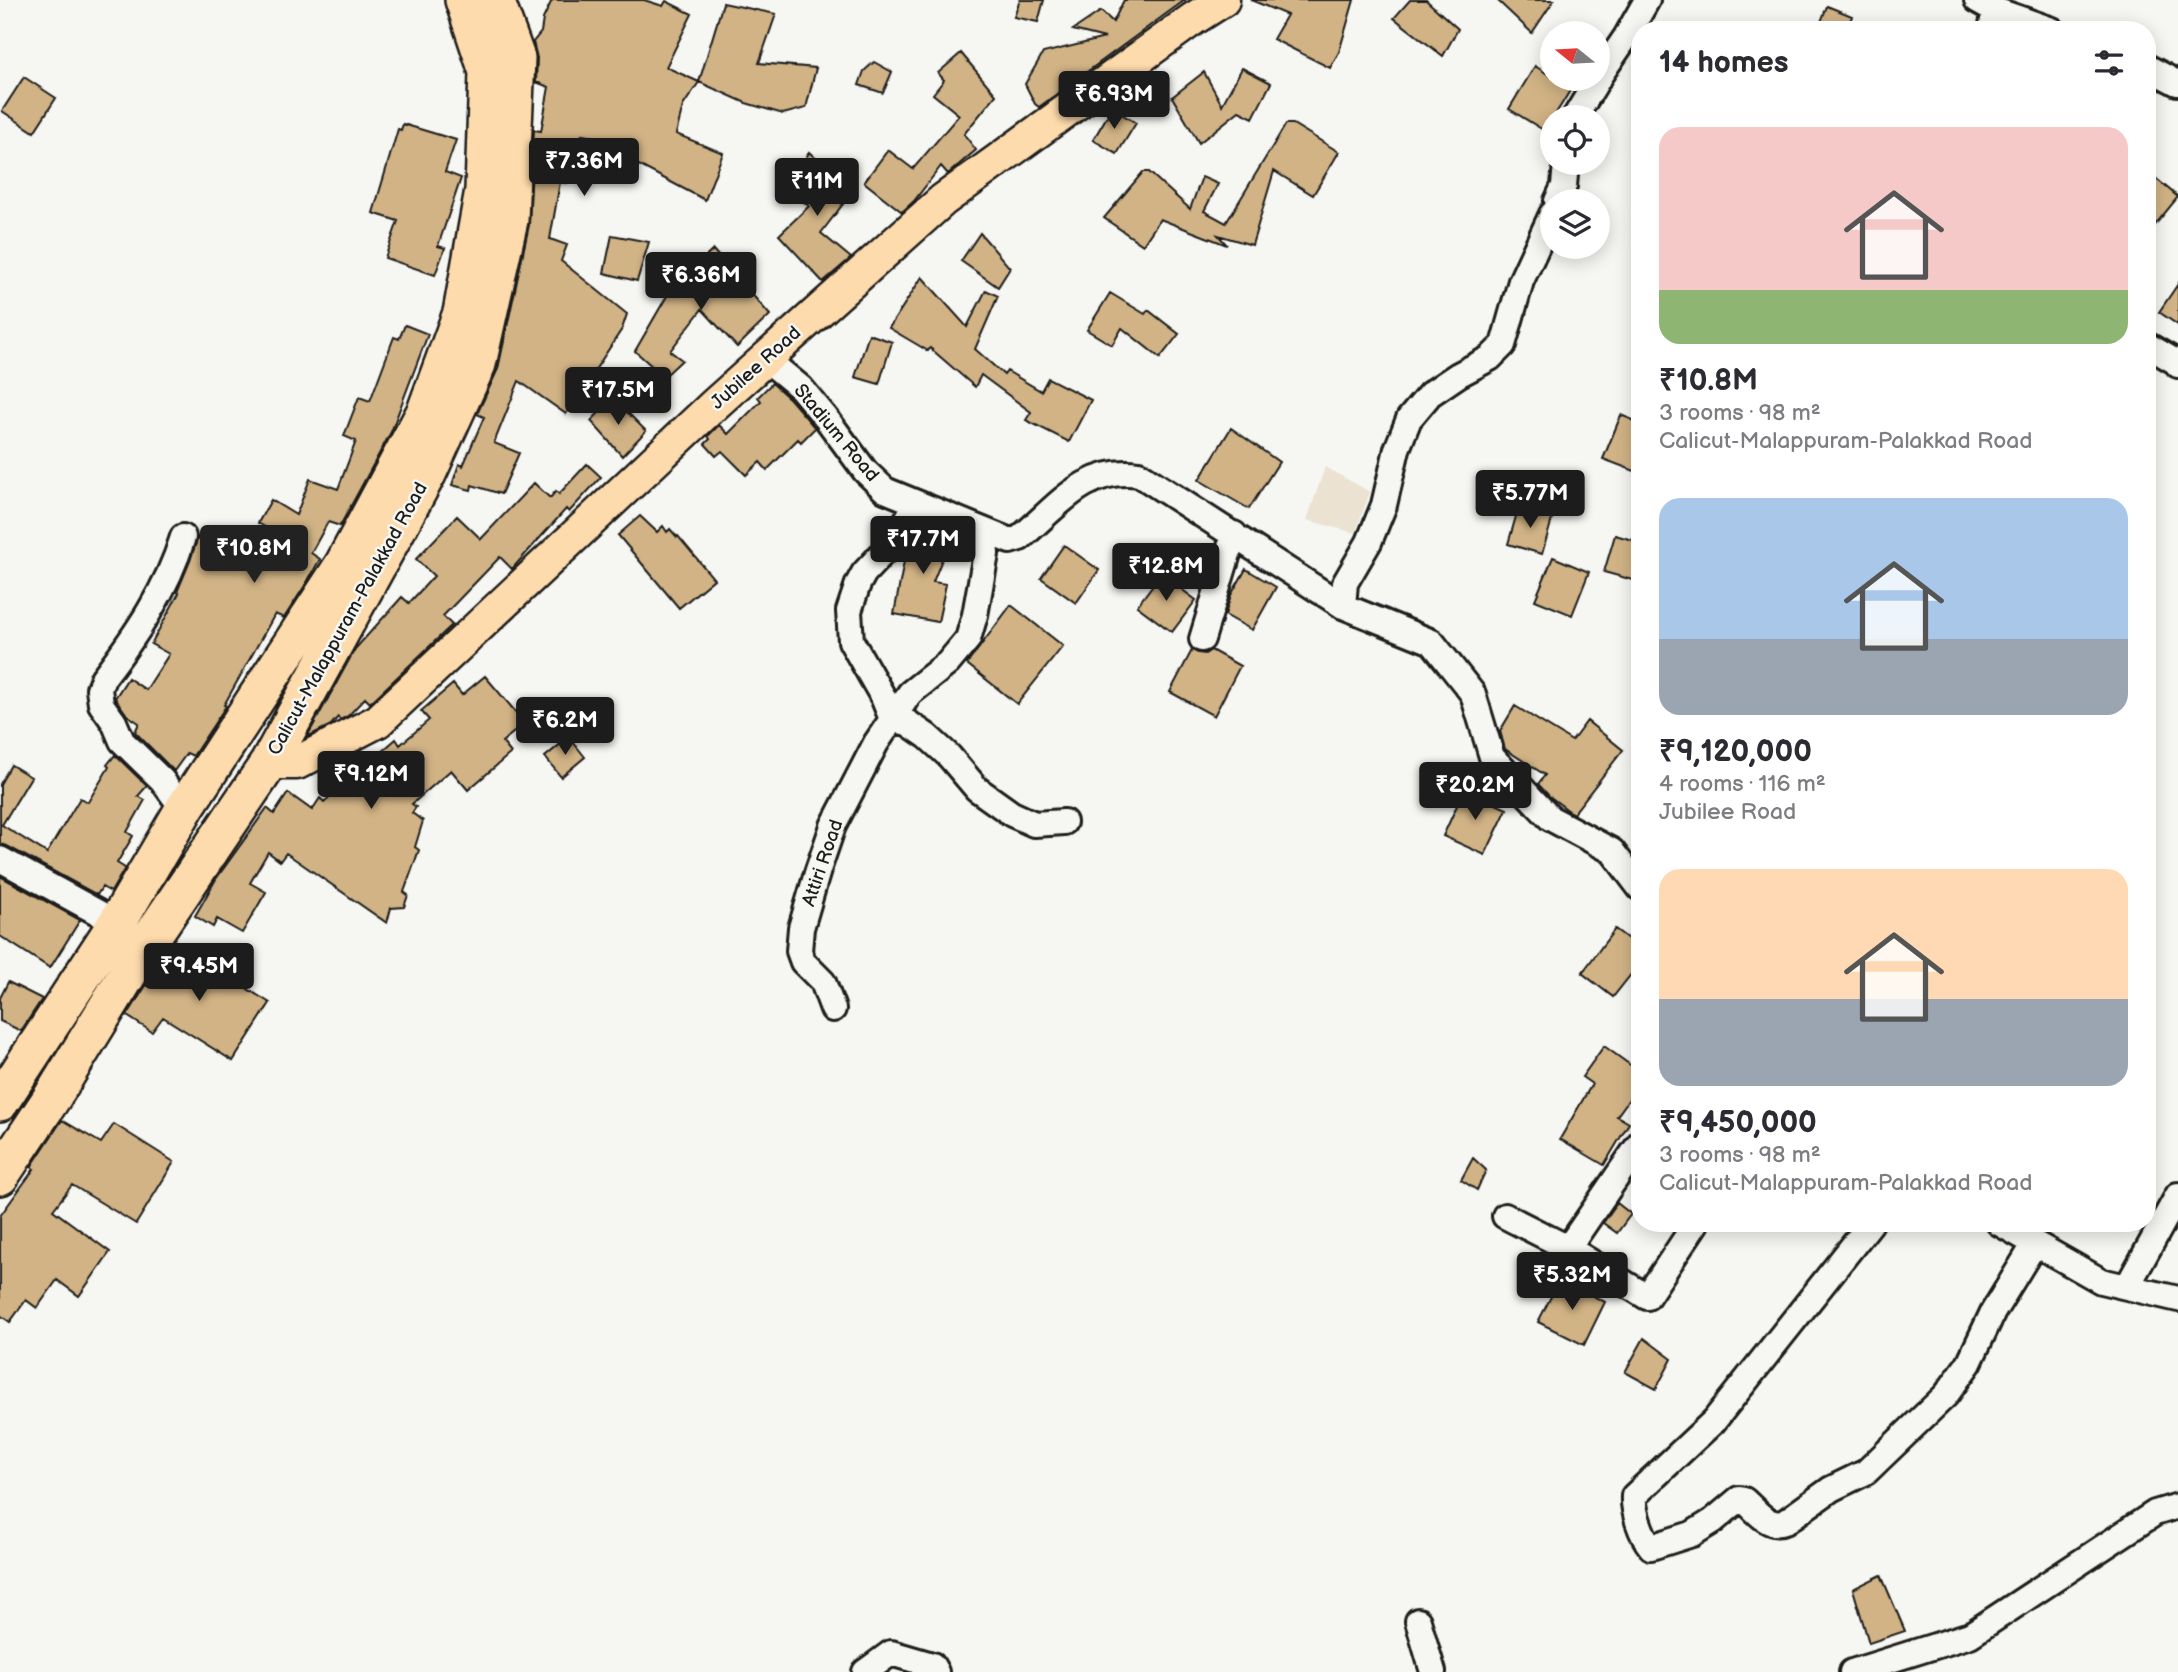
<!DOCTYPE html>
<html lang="en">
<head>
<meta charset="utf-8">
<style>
  body { margin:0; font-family:"Balsamiq Sans",sans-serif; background:#f7f7f7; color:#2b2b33; height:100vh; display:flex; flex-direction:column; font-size:26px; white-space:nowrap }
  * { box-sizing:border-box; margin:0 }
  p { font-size:23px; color:#7c7c81 }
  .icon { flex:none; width:38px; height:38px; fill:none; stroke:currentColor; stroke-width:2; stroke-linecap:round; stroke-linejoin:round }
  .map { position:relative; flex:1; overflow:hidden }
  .sheet { position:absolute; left:1631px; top:21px; width:525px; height:1211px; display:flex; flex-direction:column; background:#fff; border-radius:28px; box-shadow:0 4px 18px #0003 }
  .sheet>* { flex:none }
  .needle { width:46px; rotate:288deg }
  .fabs { position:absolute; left:1540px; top:21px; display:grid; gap:14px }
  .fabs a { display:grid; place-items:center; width:70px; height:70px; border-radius:50%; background:#fff; box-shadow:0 4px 18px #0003; font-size:35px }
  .price { position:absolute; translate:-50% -60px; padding:0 16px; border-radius:7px; background:#1c1c1c; color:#fff; font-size:23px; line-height:46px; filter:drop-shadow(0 2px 4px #0008) }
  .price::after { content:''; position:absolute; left:50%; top:42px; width:21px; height:16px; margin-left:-10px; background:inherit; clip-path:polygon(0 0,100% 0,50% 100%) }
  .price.on { background:#222; color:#fff }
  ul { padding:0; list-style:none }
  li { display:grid; align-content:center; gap:14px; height:371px; padding:0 28px }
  li span { display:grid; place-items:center; height:217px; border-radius:21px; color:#555 }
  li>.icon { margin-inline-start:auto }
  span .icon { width:126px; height:126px; fill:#fffc; stroke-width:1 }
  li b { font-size:30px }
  h2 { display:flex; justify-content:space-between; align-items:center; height:84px; padding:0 28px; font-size:30px }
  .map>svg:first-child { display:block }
  .built { fill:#ebe2d1 }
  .building { fill:#d1b385; stroke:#1c1c1c; stroke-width:2 }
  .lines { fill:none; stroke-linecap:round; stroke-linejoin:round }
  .minor-casing { stroke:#1c1c1c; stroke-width:30 }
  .major-casing { stroke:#1c1c1c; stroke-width:37 }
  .highway-casing { stroke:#1c1c1c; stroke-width:42 }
  .minor { stroke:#f6f6f2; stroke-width:24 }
  .major { stroke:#fedbac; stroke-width:32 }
  .highway { stroke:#fedbac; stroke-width:37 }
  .labels { text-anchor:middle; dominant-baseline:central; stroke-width:5; stroke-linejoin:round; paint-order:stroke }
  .street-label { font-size:19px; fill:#1c1c1c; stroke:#f6f6f2 }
</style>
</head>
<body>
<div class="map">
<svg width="2178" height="1672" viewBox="0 0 2178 1672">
  <rect width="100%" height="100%" fill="#f6f6f2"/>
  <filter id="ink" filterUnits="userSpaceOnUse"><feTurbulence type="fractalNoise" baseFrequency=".0143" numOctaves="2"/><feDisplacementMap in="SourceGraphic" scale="14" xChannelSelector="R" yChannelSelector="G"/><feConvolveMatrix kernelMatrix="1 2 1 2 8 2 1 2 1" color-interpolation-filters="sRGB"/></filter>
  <g filter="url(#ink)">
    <path class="built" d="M1325,467l45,25 -15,41 -48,-13z"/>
    <path class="building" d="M552,0h92l19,6 3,-5 26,13 -26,53 33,15 -16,24 -7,28 47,19 -18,47 -78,-41 6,-15 -51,-9 -1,3 -4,-1 -10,46 -7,-1 -10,57 17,6 -6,16 66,53 -5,15 -56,85 -47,-33 -25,62 25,10 -18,41 -29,-9 -1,5 -19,-5 7,-21 4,2 21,-49 -7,-3 21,-45 31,-144 5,-95 7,1 8,-44 -13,-5 1,-24 -4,-16 8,-10 2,-13z
      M1020,0h24l-6,22 -24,-5z
      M1124,0h61l-146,107 -4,-3 -10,-20 18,-31 62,-15 -32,-8 28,-19 12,11z
      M1251,0h103l-15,52 -9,16 -57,-29 14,-24z
      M1410,0h16l32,29 -15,27 -49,-38z
      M1497,0h57l-22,33z
      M723,3l53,11 -17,49 57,5 -10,40 -23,6 -37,-11 -47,-21z
      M1827,6l25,10 -5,14h-29z
      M961,53l35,42 -32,39 12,16 -28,24 -7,-8 -27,35 -12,11 -38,-30 24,-32 25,19 46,-54 -26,-21 11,-14 -6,-7z
      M874,62l18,10 -9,21 -24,-8 5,-14z
      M1535,66l36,23 -26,42 -36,-22z
      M1242,68l29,15 -18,35 -14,-7 -40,32 -27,-46 32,-25 18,33z
      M24,77l32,21 -22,34 -32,-21z
      M1112,108l24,15 -19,31 -24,-14z
      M403,124l53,16 -11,32 16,6 -23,68 7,2 -10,27 -50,-17 13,-37 -25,-8 25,-84 3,1z
      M1286,124h7l46,28 -26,43 -39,-24 -22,74 -34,-10 9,10 -67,-26 -17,26 -39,-27 39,-46h6l41,37 12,-32 16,7 -14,27 22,12z
      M809,152l43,40 -31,41 30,25 -28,24 -44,-47 30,-29 -19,-15z
      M2147,171l31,26 -31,38z
      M980,233l30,35 -12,19 -37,-26z
      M612,235l37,7 -12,39 -33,-8z
      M713,250l57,65 -33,32 -35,-38 -32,42 12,9 -18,17 -29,-26 36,-62z
      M922,277l45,50 19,-37 12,6 -23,53 29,26 3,-4 34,20 7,-13 43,22 -22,42 -43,-22 5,-8 -50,-37 -6,12 -45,-39 -2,3 -39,-23z
      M2178,284v41l-19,-13z
      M1110,293l35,21 3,-4 31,24 -19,24 -38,-30 -10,17 -25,-15z
      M405,325l23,9 -37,98 -51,94 -12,-4 -17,31 9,6 -14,25 -22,34 -9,-4 -51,91 2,1 -33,50 -6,-3 -13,18 -39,-39 4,-9 -12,-8 -12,-17 13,-20 18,12 23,-36 -18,-10 28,-51 -2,-1 13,-31 8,-24 56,32 21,-36 -17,-10 13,-23 25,15 14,-36 28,10 18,-48 -12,-5 15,-39 11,4 24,-64 5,2z
      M869,334l23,8 -13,42 -24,-7z
      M772,383l18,16 25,29 -14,14 -3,-3 -31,31 -7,-8 -14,13 -24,-24 -6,5 -11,-12 5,-5 -2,-3 11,-11 9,9 33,-33 -3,-4z
      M613,398l33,33 -24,25 -31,-35z
      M1621,415l19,8v50l-37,-14z
      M1231,428l48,34 -30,47 -50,-29z
      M587,464l14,13 -32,35 -3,-3 -54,60 -12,-12 -57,59 9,9 -82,78 -5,-5 -17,18 -8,4 -2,-3 -7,8 -24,12 48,-88 47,-52 7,6 25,-27 -18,-17 41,-43 24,23 53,-56 16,15 6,-7 3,3z
      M1519,506l34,10 -11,38 -34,-10z
      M640,516l17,16 6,-6 4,6 3,-3 7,8 1,-1 36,43 -35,29 -61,-73z
      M920,528l23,2 9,4 -19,48 13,2 -8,38 -44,-8 11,-58z
      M1615,535l25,7v40l-36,-10z
      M1064,545l35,25 -23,33 -35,-25z
      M1553,557l36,15 -17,43 -37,-15z
      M1246,569l30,18 -24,43 -27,-15 6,-20z
      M1161,574l35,26 -24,32 -35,-26z
      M1011,605l52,41 -46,58 -50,-40z
      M1192,650l6,3 7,1 6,-4 29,16 -26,50 -44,-24z
      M485,676l40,47 -23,19 9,11 -43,37 -17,-20 -39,34 4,3 -4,6 11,8 -8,26 4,3 -15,42 4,3 -4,12 -13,1 -4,15 -101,-70 -6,8 -12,-9 -18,31 16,9 -24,41 -25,-14 -4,8 -18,-11 21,-37 51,-71 7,6 14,-21 24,17 8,-12 4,4 72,-63 4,6 29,-25 -8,-9 32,-27 9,11z
      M1515,706l57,35 15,-20 36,29 -50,64 -24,-18 -11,-12 7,-9 -40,-26 -5,-18z
      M569,737l16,20 -24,20 -16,-20z
      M115,755l32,31 -9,10 7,4 -18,32 6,4 -16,27 8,5 -14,24 -9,-5 -5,8 -90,-49 -7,-2v-60l11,-19 20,12 -29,48 45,28 33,-55 8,4 21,-35 -2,-2z
      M1464,790l43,19 -22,46 -42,-19z
      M0,876l80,44 -30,48 -50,-32z
      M1615,929l25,19v15l-27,34 -31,-24z
      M173,942l97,61 -37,58 -70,-44 -11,15 -25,-16z
      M8,982l34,17 -21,32 -21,-10v-23z
      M1604,1046l36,26v12l-23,32 12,7 -25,42 -44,-26 32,-55 -10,-7z
      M62,1120l39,23 13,-19 60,38 -38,62 -64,-39 -19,25 57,42 -31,44 -22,-16 -20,28 -11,-8 -16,22 -10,-7v-99l34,-47 -3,-2z
      M1473,1158l13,12 -9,20 -16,-10z
      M1617,1203l14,11 -14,19 -14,-10z
      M1560,1279l45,23 -21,43 -46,-23z
      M1644,1338l28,21 -16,30 -31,-17z
      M1881,1575l24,56 -36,12 -16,-54z"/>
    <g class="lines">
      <g class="minor-casing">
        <path id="minor" d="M1977,0l18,10 -4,20
          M1995,10l57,20
          M2147,67l30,16
          M1598,78l28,-41 21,-37
          M1575,117l23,-38
          M1557,201l7,-15 2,-23
          M2147,345l29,17 2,3
          M766,359l35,29 25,30 39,53 20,19 125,51 10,-3c37,-31 66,-72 119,-64l204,132 89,36 41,52 19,63 58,61 62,33 28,37
          M916,504l-21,36 -31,33 -6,11 -9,27 2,30 32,56 9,22 16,4 19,13 22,20 28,33 35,25 22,10 30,-2
          M183,537c-16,53 -47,98 -80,141l-4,11 2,15 13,18 8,19 40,39 13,18 11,8
          M1343,606l2,-23 24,-41 15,-37 13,-56 12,-30 21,-25 28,-19 32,-17 13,-13 18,-64 31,-67
          M1202,639l32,-105
          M0,859l117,64
          M833,1009l-10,-27 -20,-20 -4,-11 2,-23 17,-58 15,-44 43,-83 34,-50 38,-30 20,-24 7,-24 11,-61 -2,-23
          M1505,1216l63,32 79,49 49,-74
          M1871,1223l-157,198 -80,75c-1,15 7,39 17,51l41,-13 21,-13 26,-22 5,1c12,10 24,29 41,22l46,-33 35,-17 80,-77 23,-32 24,-51 41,-67
          M1999,1223l102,58 77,18
          M1568,1248l72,-105
          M2127,1287l51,-92
          M1418,1621l15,51
          M865,1672l26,-19 41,12 4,7
          M1852,1672l118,-37 185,-122 23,-7"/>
      </g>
      <g class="major-casing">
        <path id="major" d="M269,763h28l81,-42 337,-317 228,-204 250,-181 30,-19"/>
      </g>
      <g class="highway-casing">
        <path id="highway" d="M0,1102l117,-179 69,-117 158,-242 82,-153 36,-98 22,-123 4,-118 -24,-72
          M0,1176l53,-80 87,-142 129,-191 158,-289 50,-110 32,-144 7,-162 -21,-58"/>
      </g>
      <use href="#minor" class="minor"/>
      <use href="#major" class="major"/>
      <use href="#highway" class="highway"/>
    </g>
  </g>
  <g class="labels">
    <g class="street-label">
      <text transform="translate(756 368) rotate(-42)">Jubilee Road</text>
      <text transform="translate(836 433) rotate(50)">Stadium Road</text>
      <text transform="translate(348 619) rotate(-61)">Calicut-Malappuram-Palakkad Road</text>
      <text transform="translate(823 863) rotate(-71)">Attiri Road</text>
    </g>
  </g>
</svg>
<div class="fabs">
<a><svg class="needle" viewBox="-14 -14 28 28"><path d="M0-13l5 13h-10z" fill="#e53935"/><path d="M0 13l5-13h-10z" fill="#7c7c81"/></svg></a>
<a><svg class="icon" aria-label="locate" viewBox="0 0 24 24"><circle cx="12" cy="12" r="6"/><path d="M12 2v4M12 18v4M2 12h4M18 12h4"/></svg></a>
<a><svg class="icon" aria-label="layers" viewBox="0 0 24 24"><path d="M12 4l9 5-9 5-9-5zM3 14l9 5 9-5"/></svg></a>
</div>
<b class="price" style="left:1114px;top:131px">₹6.93M</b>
<b class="price" style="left:584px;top:198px">₹7.36M</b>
<b class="price" style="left:817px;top:218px">₹11M</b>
<b class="price" style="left:701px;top:312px">₹6.36M</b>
<b class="price" style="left:618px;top:427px">₹17.5M</b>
<b class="price" style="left:1530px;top:530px">₹5.77M</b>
<b class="price" style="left:923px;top:576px">₹17.7M</b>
<b class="price on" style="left:254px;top:585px">₹10.8M</b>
<b class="price" style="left:1166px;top:603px">₹12.8M</b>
<b class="price" style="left:565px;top:757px">₹6.2M</b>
<b class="price" style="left:371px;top:811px">₹9.12M</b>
<b class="price" style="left:1475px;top:822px">₹20.2M</b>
<b class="price" style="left:199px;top:1003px">₹9.45M</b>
<b class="price" style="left:1572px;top:1312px">₹5.32M</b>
<section class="sheet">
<h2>14 homes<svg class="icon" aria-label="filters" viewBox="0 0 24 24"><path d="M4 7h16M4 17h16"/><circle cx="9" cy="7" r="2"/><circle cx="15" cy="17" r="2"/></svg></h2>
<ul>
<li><span style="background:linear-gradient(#f6c9c9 75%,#8fb573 0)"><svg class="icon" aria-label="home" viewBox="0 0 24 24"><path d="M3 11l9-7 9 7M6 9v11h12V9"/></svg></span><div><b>₹10.8M</b><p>3 rooms · 98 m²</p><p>Calicut-Malappuram-Palakkad Road</p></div></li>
<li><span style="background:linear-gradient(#a9c7e8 65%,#9aa5b1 0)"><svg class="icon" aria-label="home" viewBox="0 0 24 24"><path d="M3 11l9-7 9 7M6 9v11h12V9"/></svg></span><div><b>₹9,120,000</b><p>4 rooms · 116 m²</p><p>Jubilee Road</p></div></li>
<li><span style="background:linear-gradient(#ffd9b3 60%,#9aa5b1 0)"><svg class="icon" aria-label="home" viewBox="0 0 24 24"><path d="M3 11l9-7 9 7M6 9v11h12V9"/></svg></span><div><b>₹9,450,000</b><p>3 rooms · 98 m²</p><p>Calicut-Malappuram-Palakkad Road</p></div></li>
</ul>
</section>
</div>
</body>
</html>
